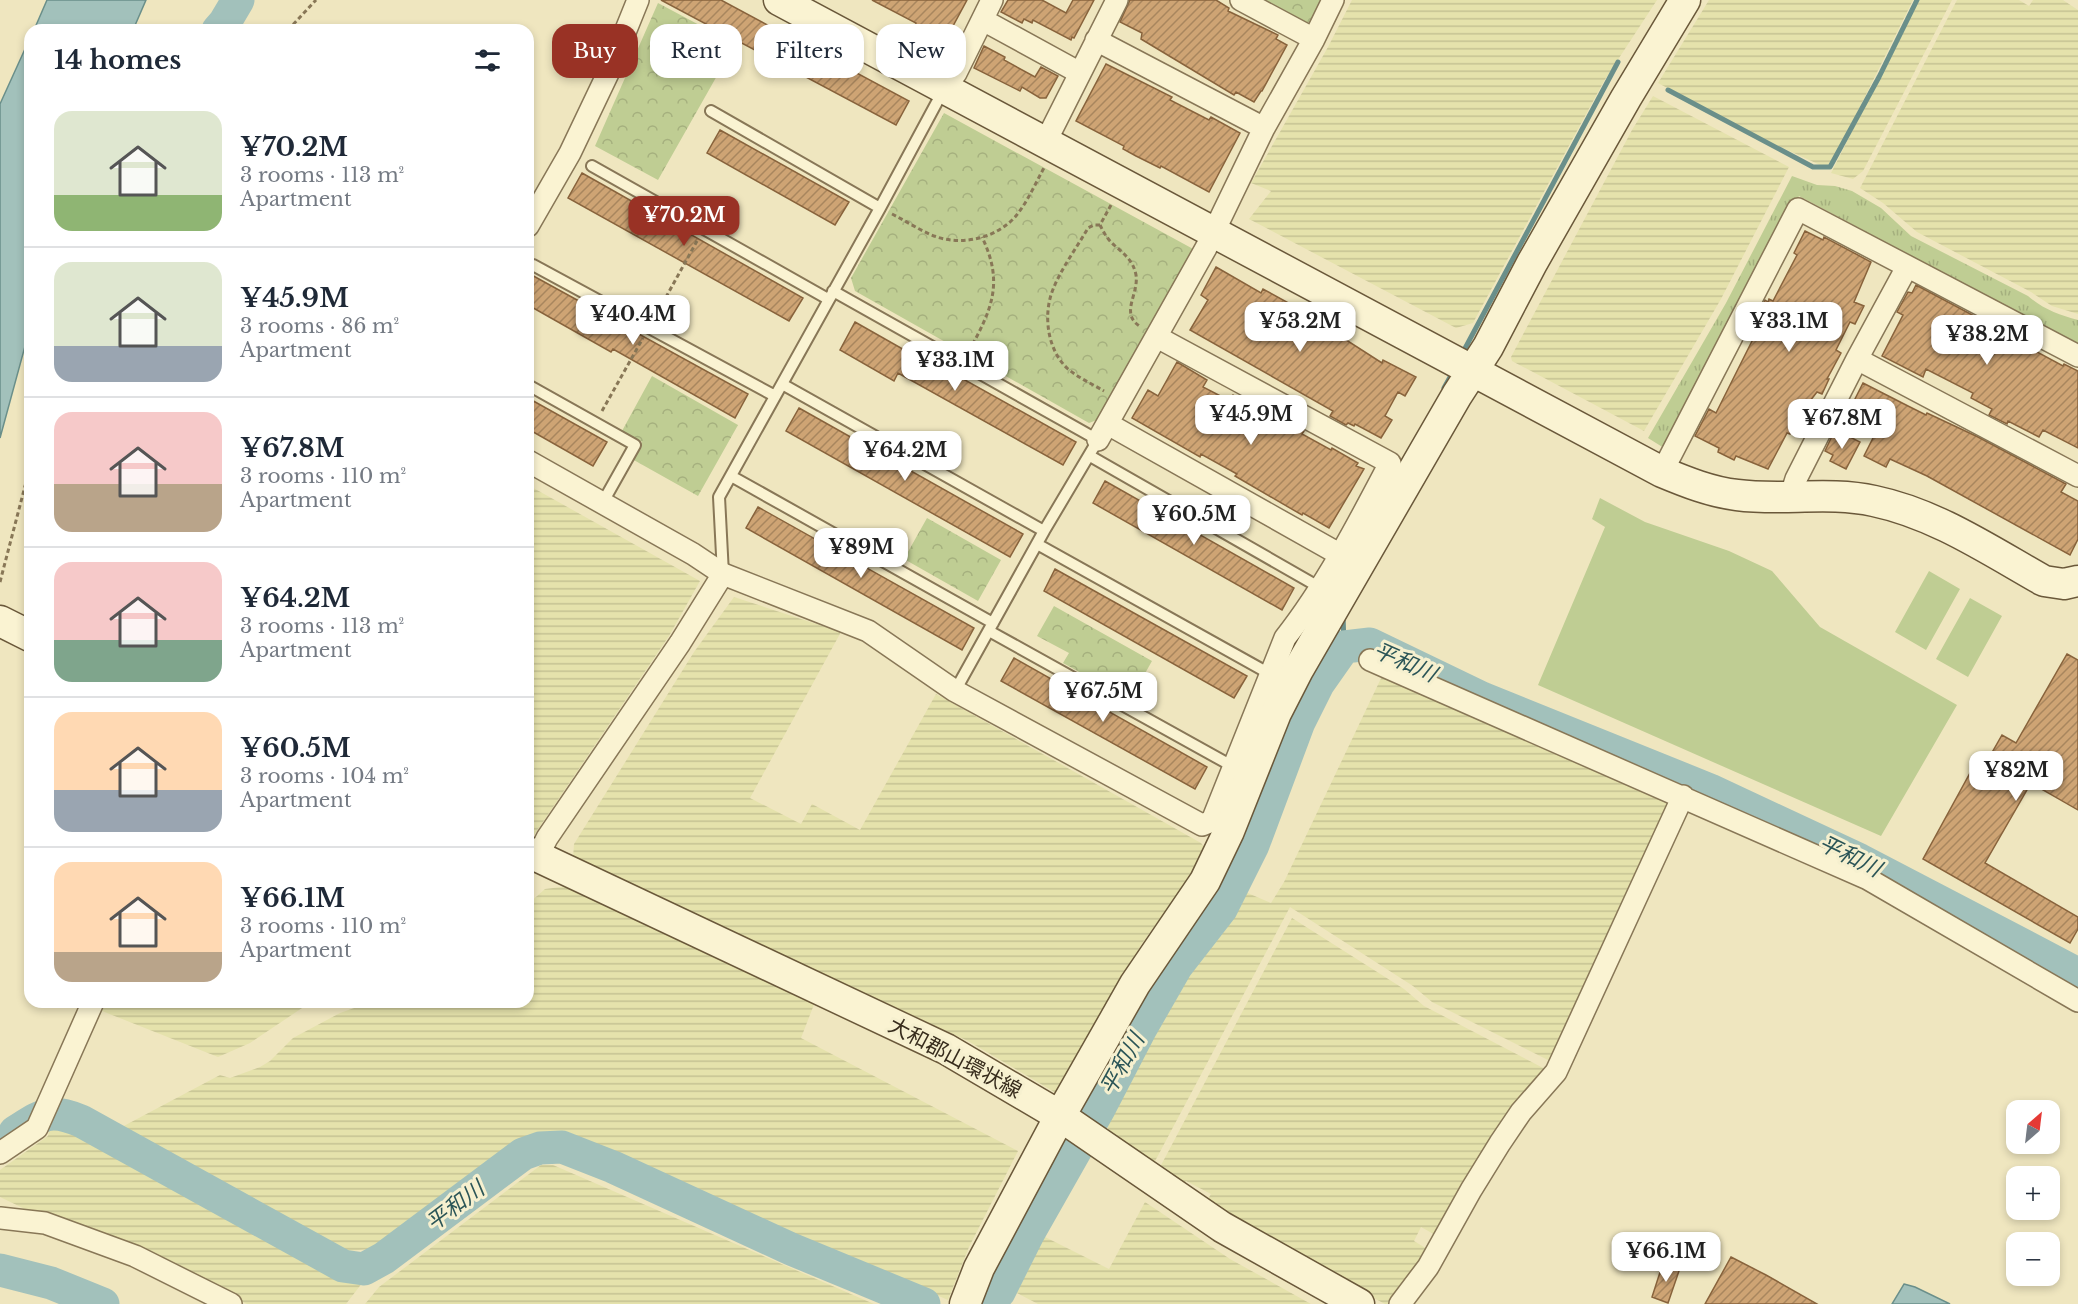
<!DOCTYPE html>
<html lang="en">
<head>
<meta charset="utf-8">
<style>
  body { margin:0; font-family:"Libre Baskerville","Noto Sans JP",serif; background:#f2f2f3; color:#1f2937; height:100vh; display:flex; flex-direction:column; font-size:22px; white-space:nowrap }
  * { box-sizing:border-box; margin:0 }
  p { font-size:20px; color:#747a83 }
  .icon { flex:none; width:33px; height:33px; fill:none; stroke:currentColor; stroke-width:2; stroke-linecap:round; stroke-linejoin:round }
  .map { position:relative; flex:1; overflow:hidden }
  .details { position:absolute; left:24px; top:24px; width:510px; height:984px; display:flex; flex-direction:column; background:#fff; border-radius:18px; box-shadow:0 3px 9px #0003 }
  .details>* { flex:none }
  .guide { position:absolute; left:552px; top:24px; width:570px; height:54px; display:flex; gap:12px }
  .needle { width:39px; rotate:28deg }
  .buttons { position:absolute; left:2006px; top:1100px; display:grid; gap:12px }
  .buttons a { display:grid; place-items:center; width:54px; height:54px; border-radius:12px; background:#fff; box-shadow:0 3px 9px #0003; font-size:30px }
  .price { position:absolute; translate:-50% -51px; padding:0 14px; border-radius:12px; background:#fff; color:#222; font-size:20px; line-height:39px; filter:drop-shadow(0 2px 3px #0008) }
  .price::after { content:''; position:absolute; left:50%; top:36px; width:18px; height:14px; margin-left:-9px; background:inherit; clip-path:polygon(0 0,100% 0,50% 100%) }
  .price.current { background:#993225; color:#fff }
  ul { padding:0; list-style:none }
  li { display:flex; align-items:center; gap:18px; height:150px; padding:0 30px }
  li+li { border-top:2px solid #e0e1e3 }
  li span { display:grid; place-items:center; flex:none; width:168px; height:120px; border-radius:18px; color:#555 }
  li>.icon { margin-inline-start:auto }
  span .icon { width:72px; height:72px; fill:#fffc; stroke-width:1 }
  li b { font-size:26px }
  h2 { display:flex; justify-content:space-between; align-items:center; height:72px; padding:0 30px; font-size:26px }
  .tag { padding:0 21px; border-radius:18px; background:#fff; box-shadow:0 3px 9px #0003; font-size:21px; line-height:54px }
  .tag.current { background:#993225; color:#fff }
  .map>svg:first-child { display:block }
  .farmland { fill:url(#farmland-rules) }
  .grass { fill:url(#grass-tufts) }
  .park { fill:url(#park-crowns) }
  .garden { fill:#bfcd93 }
  .water { fill:#a2c1bb; stroke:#6a8f8a; stroke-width:1.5 }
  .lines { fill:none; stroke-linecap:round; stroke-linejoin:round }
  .stream { stroke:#6a8f8a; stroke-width:5 }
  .river { stroke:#a2c1bb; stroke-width:33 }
  .building { fill:url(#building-hatch); stroke:#88633c; stroke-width:1.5 }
  .lane-casing { stroke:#887757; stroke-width:14 }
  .street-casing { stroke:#887757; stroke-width:24 }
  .secondary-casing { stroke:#6a583a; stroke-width:33 }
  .path { stroke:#887757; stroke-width:3; stroke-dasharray:4.5 3; stroke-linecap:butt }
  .lane { stroke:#faf3d2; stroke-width:10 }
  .street { stroke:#faf3d2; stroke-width:21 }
  .secondary { stroke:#faf3d2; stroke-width:30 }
  .labels { text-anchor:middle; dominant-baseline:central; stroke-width:6; stroke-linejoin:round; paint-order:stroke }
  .street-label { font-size:21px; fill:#372c1c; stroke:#f6f0cf }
  .water-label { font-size:22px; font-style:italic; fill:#2b5557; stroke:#f6f0cf }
</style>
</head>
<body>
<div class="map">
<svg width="2078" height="1304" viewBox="0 0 2078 1304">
  <defs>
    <pattern id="farmland-rules" width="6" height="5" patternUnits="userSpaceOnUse" patternTransform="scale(1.5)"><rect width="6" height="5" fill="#e5e2ac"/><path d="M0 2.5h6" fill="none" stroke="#c5c293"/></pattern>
    <pattern id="grass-tufts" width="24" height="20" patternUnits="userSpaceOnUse" patternTransform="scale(1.5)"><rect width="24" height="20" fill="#bfcd93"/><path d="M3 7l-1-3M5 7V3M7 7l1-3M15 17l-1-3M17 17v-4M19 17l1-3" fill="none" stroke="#a5b07e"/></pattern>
    <pattern id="park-crowns" width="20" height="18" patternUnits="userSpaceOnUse" patternTransform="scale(1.5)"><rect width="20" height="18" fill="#bfcd93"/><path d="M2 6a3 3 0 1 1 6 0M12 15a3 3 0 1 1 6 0" fill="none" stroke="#a5b07e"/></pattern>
    <pattern id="building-hatch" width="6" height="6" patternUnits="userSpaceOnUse" patternTransform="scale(1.5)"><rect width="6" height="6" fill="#cea474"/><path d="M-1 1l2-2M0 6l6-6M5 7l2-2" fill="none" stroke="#a8865e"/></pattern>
  </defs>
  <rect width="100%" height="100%" fill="#efe6bf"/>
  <path class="farmland" d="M1352,0h305l-53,81 -131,242 -17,5 -207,-109 22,-28 -20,-8 77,-136z
    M1709,0h204l-82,165h-11l-59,-27 -103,-55z
    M1919,0h33l-89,171 -10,8 -22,-6z
    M1957,0h62l10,6 4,-6h30l15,10v304l-26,-8 -21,-14 -114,-60 -34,-29 -23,-15z
    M1653,96l136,71 -68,132 -77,132 -132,-70 -1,-4 121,-227z
    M528,485l172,96 -31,55 -137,202 -4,-2z
    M734,597l107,35 -91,166 51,26 11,-20 48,26 76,-136 265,149 4,5 -13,26 -51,71 -85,148 -88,-52 -395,-183 1,-14 120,-192z
    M1384,672l293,127 -125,263 -120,-60 -19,-16 -123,-79 -137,258 -44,-32 -3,-17 68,-123 69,-102 28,12 13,-21z
    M569,886l246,116 -14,36 217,113 -49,96 -21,53 -336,-145 -25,-15 -5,2 -32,-9 -20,2 -8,4 -134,101 -16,9 -26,2 -226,-123 100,-53 10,3 30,-11 10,-6 23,-23 47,-25 31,-11h157v-98l17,-15z
    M1292,918l112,71 20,17 123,64 -108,167 -18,-10 -7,14 18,11 -38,52h-9l-133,-71 -46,-31 5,-8 -25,-13 -4,4 -23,-16z
    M106,1002h205l-61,41 -32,14 -116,-46z
    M61,1126l277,149 28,3 -20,26h-99l-117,-58 -103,-36 -27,-13v-27l48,-34 2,-8z
    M541,1165h12l321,139h-509l14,-17z
    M1145,1202l85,57 81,45h-273l-25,-13 30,-55 66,33z"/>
  <path class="grass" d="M1792,176l25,9 18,1 17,5 29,17 30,28 117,60c15,13 31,19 50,24v25l-279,-149 -135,252 -16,-10 78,-135z"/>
  <path class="park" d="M1260,0h65l-9,20 -12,4z
    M658,3l77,41 -77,136 -63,-34z
    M944,113l251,137 -93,168 -13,5 -234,-132 -4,-13z
    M652,376l86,49 -40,71 -66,-37 10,-17 -20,-11z
    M927,518l74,42 -23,41 -74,-42z
    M1054,606l98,55 -22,39 -67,-37 6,-10 -32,-17z"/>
  <path class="garden" d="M1600,498l45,24 84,29 43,20 48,56 137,78 -76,131 -343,-151 67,-158 -13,-8z
    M1929,571l31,18 -34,61 -31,-18z
    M1970,598l32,18 -34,61 -32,-18z"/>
  <path class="water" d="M47,0h99l-13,30h-99z
    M30,38v290l-30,110v-334z
    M1904,1284l11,3 35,17h-58z"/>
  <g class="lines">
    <path class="stream" d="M1668,90l145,77h17l49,-90 38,-77
      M1462,354l156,-292
      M1444,388l10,-18
      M1343,614l1,33"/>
    <path class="river" d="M218,30l7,-8 13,-22
      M15,1132c29,-18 34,-24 66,-11l262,145 21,3 20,-11 139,-104 17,-6 22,-1 51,20 178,82 133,55
      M0,1270l51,13 52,21
      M989,1304l10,-12 29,-58 72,-127 41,-79 35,-61 45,-58 32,-64 46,-123 19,-38 26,-37 26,-3 112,54 228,92 150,70 218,114"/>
  </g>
  <path class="building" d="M661,0h60l188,101 -13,24z
    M872,0h95l-21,39 -7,-4 -5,9 -22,-12 4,-9z
    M1008,0h34l24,13 7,-13h21l-20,38 -2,-1 -1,3 -38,-20 -1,3 -8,-4 -2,4 -21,-11z
    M1130,0h86l13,8 -1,3 50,24 -2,4 11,6 -25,46h-1l-7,11 -18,-10 -2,3 -93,-56 1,-6 -22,-11z
    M984,46l21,11 -1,3 31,17 6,-10 17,9 -12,22h-6l-18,-11 -2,4 -46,-23z
    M1106,64l66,33 -2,3 39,20 2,-3 29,16 -31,59 -48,-26 -1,2 -24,-12 -13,-7 1,-3 -48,-25z
    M720,130l129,72 -14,23 -128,-72z
    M582,173l221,125 -14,23 -221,-123z
    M1805,231l18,9 1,-3 47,25 -17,40 10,4 -9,18 -5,-2 -14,28 5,3 -14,26h2l-7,15 -5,-2 -7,9 -15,29 -3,-1 -2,5 -3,-1 -19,36 -32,-13 -2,4 -16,-8 1,-4 -24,-12 14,-27 7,4 44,-88 -6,-3 11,-22 3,2 1,-3 4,2 24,-46 -3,-2z
    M1216,267l45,26 2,-4 42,23 -2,3 8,4 -3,5 26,14 3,-4 45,29 1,-3 33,17 -11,19 -7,-4 -13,24 7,4 -11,18 -26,-14 -1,2 -6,-3 -2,2 -16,-9 3,-5 -143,-81 18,-30 -7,-5z
    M528,273l220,121 -13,24 -122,-69 -2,3 -83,-47z
    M1916,285l122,65 -1,2 26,14 1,-2 14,7v77l-35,-18 -4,7 -31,-16 -1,3 -18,-9 3,-6 -21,-11 2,-5 -47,-24 -3,8 -41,-21 21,-41 -6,-3 11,-20 4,1z
    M855,322l74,42 2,-3 145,81 -13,23 -165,-92 -4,8 -54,-31z
    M1177,362l30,18 -4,7 27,14 3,-6 20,12 -4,6 27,15 4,-7 7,4 1,-2 16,8 -2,3 29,16 1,-2 26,15 -2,3 8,3 -35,59 -26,-15 -1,2 -67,-39 2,-2 -36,-20 -1,3 -68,-39 16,-28 10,6z
    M1863,383l45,23 18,9 1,-2 51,24 88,47 -5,8 17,9v38l-8,16 -143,-79 -37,-17 -4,8 -22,-11 20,-40 -30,-15z
    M528,398l79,44 -14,24 -65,-37z
    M799,408l224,126 -13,23 -224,-126z
    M1833,434l10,6 3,-5 14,7 -14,27 -16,-8 3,-6 -8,-4z
    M1105,481l189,107 -12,22 -189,-107z
    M758,507l216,121 -12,22 -216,-122z
    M1055,569l192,107 -13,22 -190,-107z
    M2067,654l11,6v150l-47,-27 -46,80 93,54v12l-8,14 -147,-84 47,-86 8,4 24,-42 14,8z
    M1014,658l193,109 -12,22 -194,-108z
    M1731,1257l35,18 51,29h-112z
    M1663,1263l17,5 -12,35 -16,-6z"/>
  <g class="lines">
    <g class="lane-casing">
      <path id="lane" d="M711,111l169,97
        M592,166l236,133
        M533,265l242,131
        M833,291l265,149 -54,91 -89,160
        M782,384l262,147
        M528,385l107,60 -32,57
        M1090,456l229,131
        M731,476l262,147
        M1037,544l233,130
        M723,574l-4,-77 161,-289 64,-119
        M989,631l245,136"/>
    </g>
    <g class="street-casing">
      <path id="street" d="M1241,0l73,39
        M983,20l97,53
        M1096,40l168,88
        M945,88l11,-15 36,-73
        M1046,141l71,-141
        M528,226l42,-73 41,-86 27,-67
        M1857,359l221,117
        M1108,424l231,130
        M1098,440l108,-192 58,-120 50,-89 19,-39
        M528,461l165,93 30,20 145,57 87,60 247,134 10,-4 73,-183c41,-52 74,-116 105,-175l-233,-126
        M1662,472l136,-263 280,147
        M1790,498l6,-19 61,-120 50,-92
        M1370,660l498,219 210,122
        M538,856l9,-18 133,-195 43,-69
        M0,1153l37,-25 56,-126
        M0,1218l45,5 90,33 96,48
        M1400,1304l28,-37 43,-77 29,-47 21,-31 35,-40 127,-276"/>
    </g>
    <g class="secondary-casing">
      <path id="secondary" d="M779,0l883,472c24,10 49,20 75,23 45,6 92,-4 137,6 62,13 115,49 170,80l20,3 14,-3
        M0,621l30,15
        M528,852l418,197 114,67 162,111 137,77
        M965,1304l14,-36 81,-152 75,-132 70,-103 24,-50 47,-118 22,-43 159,-275 31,-48 44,-84 94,-165 59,-98"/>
    </g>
    <path class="path" d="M288,30l28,-30
      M1111,205l-11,20c4,8 8,15 14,20 10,9 19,15 22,30 3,20 -17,39 5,52
      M892,214c14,7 27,16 42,22 27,10 61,3 81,-19 12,-14 20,-33 29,-49
      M1100,225h-6l-6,3c-12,21 -28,42 -36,64 -9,25 -4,59 16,77 11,9 24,15 36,22
      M655,317l42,-76
      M969,351c23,-42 35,-68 13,-114
      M602,411l41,-73
      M0,582l30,-115"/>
    <use href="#lane" class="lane"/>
    <use href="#street" class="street"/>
    <use href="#secondary" class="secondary"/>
  </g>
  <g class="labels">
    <g class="street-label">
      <text transform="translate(955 1058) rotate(28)">大和郡山環状線</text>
    </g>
    <g class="water-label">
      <text transform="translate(1405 662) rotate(24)">平和川</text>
      <text transform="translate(1850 856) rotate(26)">平和川</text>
      <text transform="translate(1122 1064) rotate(-61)">平和川</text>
      <text transform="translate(455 1206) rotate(-37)">平和川</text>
    </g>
  </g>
</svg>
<div class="buttons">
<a><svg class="needle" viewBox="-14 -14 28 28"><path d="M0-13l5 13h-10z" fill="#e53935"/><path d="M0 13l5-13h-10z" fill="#747a83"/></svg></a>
<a>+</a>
<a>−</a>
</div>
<b class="price current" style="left:684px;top:247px">¥70.2M</b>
<b class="price" style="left:633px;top:346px">¥40.4M</b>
<b class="price" style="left:1300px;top:353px">¥53.2M</b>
<b class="price" style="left:1789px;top:353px">¥33.1M</b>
<b class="price" style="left:1987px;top:366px">¥38.2M</b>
<b class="price" style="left:955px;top:392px">¥33.1M</b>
<b class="price" style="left:1251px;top:446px">¥45.9M</b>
<b class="price" style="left:1842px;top:450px">¥67.8M</b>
<b class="price" style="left:905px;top:482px">¥64.2M</b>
<b class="price" style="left:1194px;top:546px">¥60.5M</b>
<b class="price" style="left:861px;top:579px">¥89M</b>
<b class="price" style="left:1103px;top:723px">¥67.5M</b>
<b class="price" style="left:2016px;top:802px">¥82M</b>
<b class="price" style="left:1666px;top:1283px">¥66.1M</b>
<div class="guide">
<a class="tag current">Buy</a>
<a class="tag">Rent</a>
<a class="tag">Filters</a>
<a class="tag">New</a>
</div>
<section class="details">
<h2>14 homes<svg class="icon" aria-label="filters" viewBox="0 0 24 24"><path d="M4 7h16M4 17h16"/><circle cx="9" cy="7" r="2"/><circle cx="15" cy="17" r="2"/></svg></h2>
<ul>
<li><span style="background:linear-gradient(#dfe7d0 70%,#8fb573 0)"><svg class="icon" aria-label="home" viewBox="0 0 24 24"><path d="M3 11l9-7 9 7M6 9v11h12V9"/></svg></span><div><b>¥70.2M</b><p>3 rooms · 113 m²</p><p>Apartment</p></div></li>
<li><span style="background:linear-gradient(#dfe7d0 70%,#9aa5b1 0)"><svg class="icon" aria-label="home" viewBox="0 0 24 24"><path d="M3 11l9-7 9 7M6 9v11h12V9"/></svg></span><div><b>¥45.9M</b><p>3 rooms · 86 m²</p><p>Apartment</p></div></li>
<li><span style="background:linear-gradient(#f6c9c9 60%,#b9a48a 0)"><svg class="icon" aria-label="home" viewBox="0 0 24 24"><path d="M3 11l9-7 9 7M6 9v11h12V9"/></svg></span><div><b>¥67.8M</b><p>3 rooms · 110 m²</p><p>Apartment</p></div></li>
<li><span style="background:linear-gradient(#f6c9c9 65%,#7fa58c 0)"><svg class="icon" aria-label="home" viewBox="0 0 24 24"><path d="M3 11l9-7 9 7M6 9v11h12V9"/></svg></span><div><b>¥64.2M</b><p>3 rooms · 113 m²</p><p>Apartment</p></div></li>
<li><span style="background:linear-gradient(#ffd9b3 65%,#9aa5b1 0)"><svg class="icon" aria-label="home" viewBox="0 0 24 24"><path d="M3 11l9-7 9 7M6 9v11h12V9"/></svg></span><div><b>¥60.5M</b><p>3 rooms · 104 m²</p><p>Apartment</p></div></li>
<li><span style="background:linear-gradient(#ffd9b3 75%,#b9a48a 0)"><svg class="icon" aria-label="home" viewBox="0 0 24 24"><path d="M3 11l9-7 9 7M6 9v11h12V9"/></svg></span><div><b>¥66.1M</b><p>3 rooms · 110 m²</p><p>Apartment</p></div></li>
</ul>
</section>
</div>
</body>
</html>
